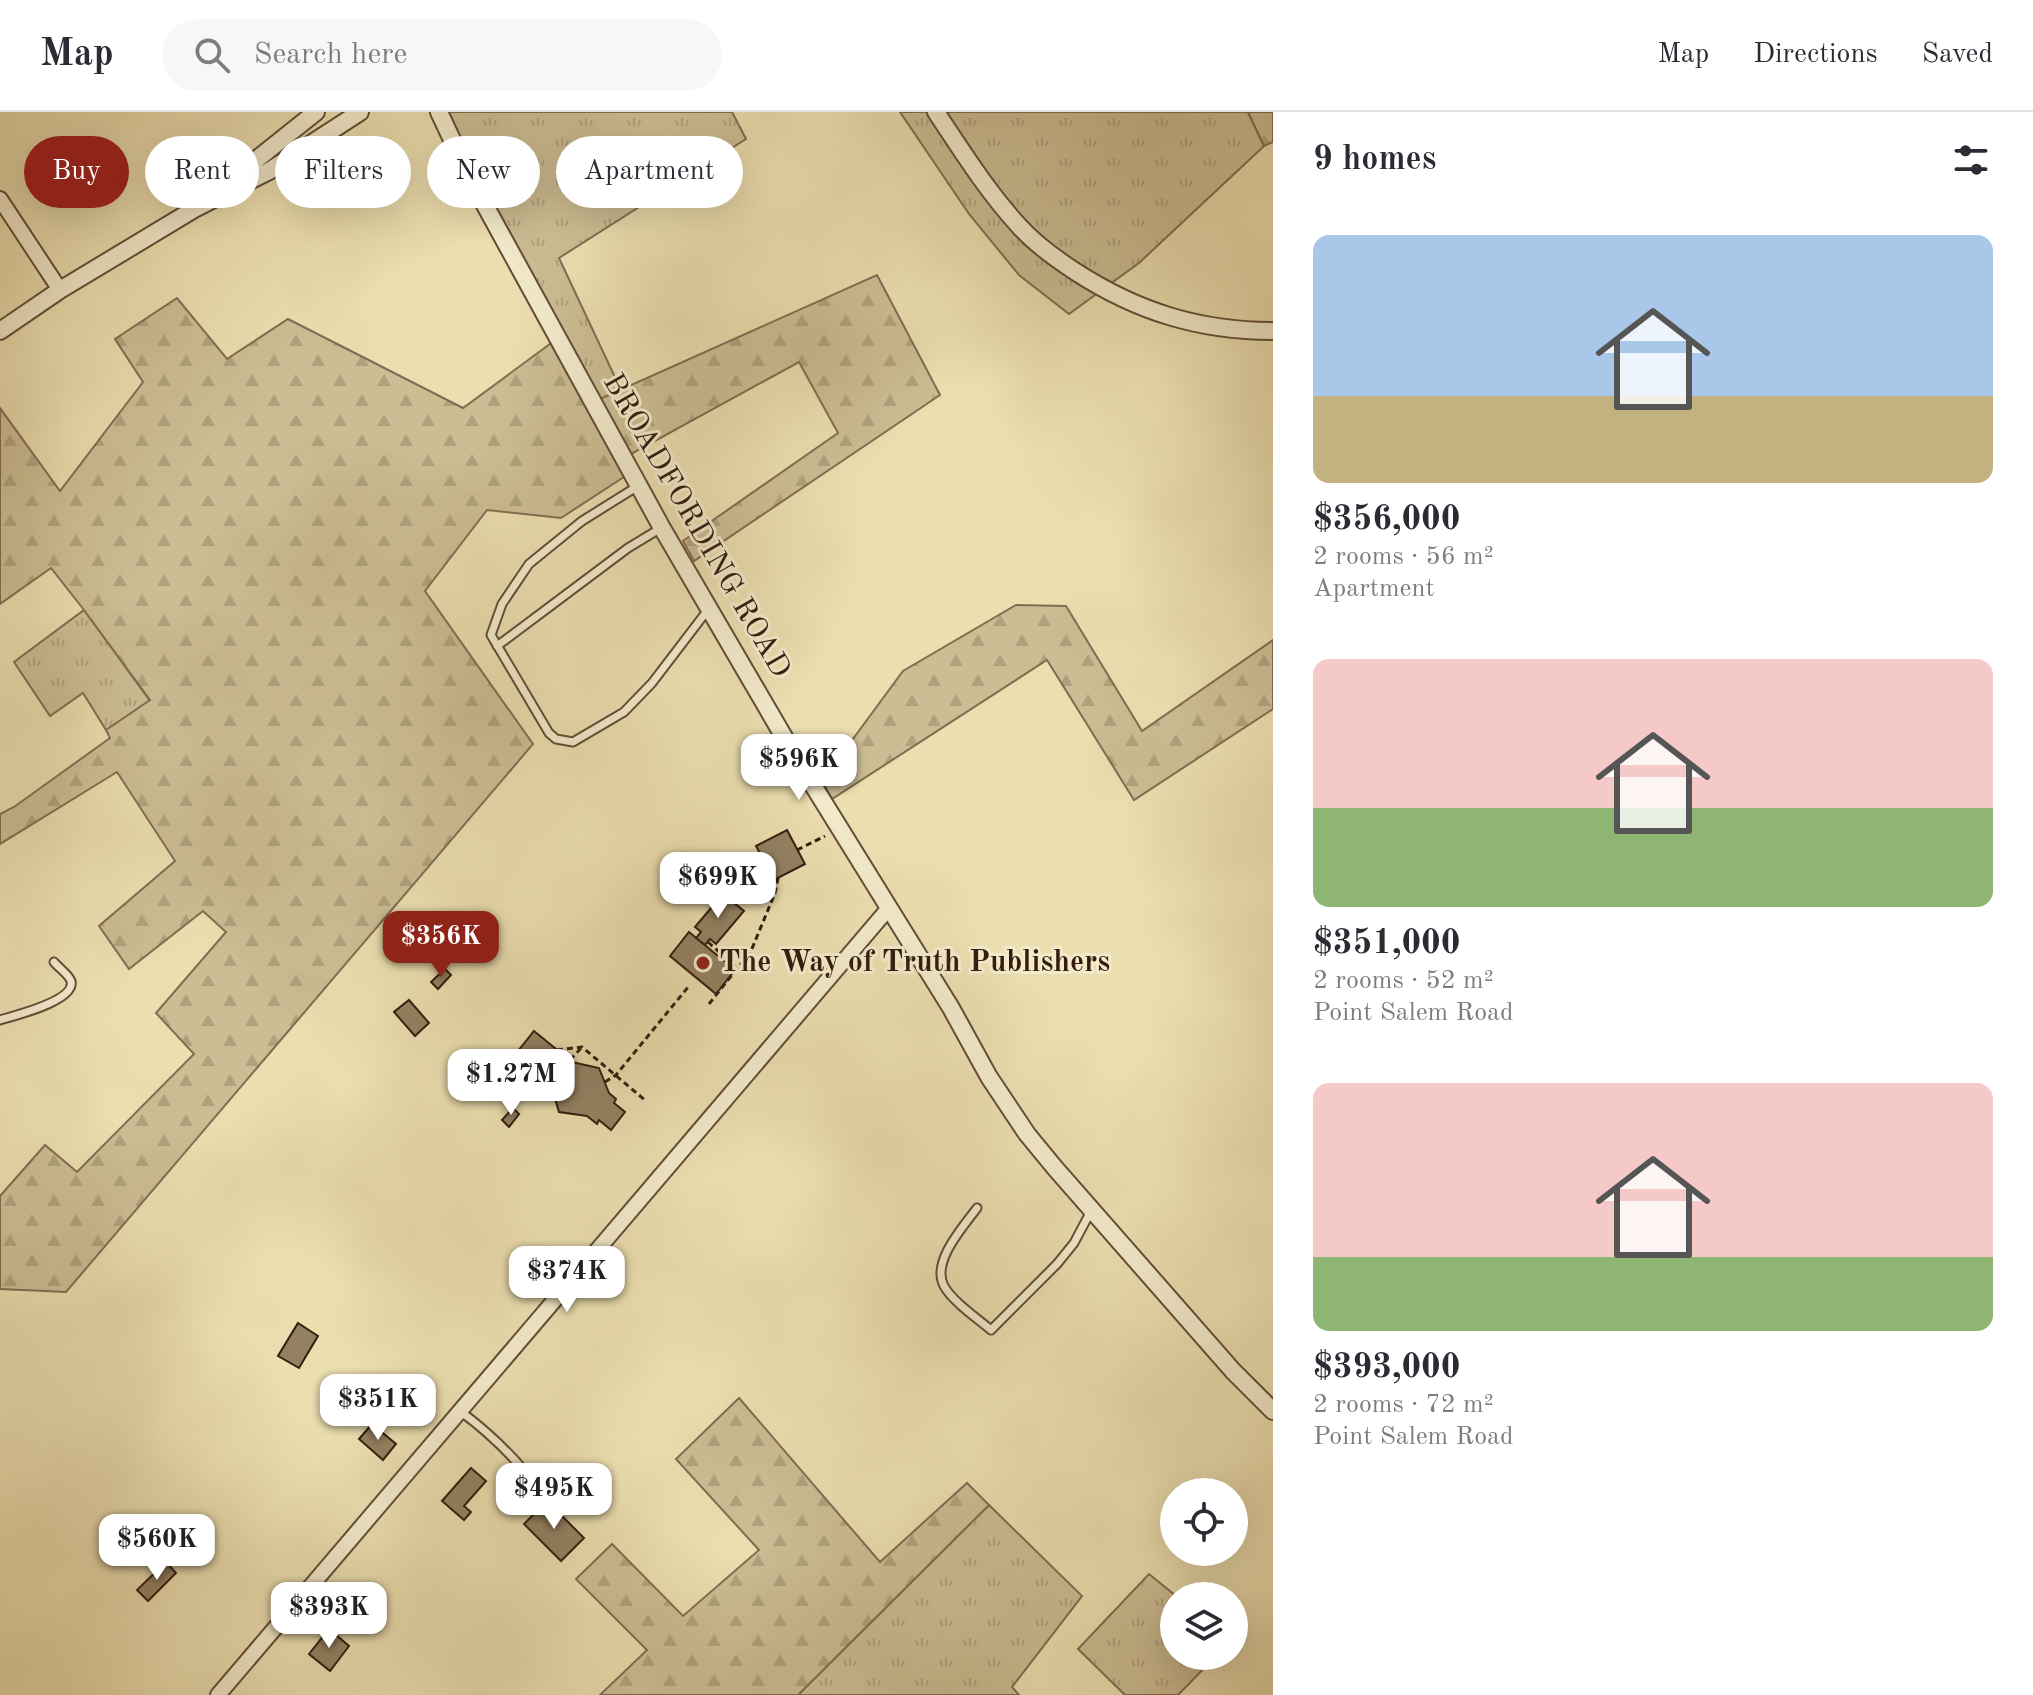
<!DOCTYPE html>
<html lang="en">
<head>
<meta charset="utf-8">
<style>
  body { margin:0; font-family:"Old Standard TT",serif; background:#f7f7f7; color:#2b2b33; height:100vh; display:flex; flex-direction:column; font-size:30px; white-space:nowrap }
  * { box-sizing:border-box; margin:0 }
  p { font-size:26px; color:#7c7c81 }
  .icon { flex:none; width:44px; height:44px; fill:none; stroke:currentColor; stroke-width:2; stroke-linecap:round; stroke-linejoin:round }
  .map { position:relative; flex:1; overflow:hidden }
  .drawer { display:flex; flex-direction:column; background:#fff; width:760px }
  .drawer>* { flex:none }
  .top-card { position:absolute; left:24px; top:24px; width:760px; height:72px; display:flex; gap:16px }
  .controls { position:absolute; left:1160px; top:1366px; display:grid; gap:16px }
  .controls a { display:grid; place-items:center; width:88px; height:88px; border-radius:50%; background:#fff; box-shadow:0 8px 32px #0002; font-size:40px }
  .price { position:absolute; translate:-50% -68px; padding:0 18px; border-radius:16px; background:#fff; color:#222; font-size:26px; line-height:52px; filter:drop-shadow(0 2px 4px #0008) }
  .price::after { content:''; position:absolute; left:50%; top:48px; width:24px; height:18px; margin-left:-12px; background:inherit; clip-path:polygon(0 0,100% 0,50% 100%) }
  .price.on { background:#8f2418; color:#fff }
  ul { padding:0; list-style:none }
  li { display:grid; align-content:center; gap:16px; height:424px; padding:0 40px }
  li span { display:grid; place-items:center; height:248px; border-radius:16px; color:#555 }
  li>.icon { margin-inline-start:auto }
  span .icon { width:144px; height:144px; fill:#fffc; stroke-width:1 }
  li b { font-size:34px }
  h2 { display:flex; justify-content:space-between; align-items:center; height:96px; padding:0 40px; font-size:34px }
  .pill { padding:0 28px; border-radius:36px; background:#fff; box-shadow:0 8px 32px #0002; font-size:28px; line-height:72px }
  .pill.on { background:#8f2418; color:#fff }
  header { display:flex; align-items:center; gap:48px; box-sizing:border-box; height:112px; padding:0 40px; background:#fff; border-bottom:2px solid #e1e1e2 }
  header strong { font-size:38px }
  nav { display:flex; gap:44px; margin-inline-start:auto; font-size:28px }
  .search { width:560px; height:72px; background:#f7f7f7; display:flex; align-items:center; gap:20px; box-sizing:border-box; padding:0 28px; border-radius:44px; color:#7c7c81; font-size:30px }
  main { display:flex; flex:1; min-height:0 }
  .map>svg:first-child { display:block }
  .grass { fill:url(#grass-tufts); stroke:#806d52; stroke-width:2 }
  .forest { fill:url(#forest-firs); stroke:#806d52; stroke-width:2 }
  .building { fill:#938162; stroke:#341d0f; stroke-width:2 }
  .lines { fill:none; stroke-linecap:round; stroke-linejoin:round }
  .service-casing { stroke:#624d37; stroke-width:11 }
  .minor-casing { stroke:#624d37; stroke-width:18 }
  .tertiary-casing { stroke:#624d37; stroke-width:20 }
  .path { stroke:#341d0f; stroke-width:3; stroke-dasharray:6 4; stroke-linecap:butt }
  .service { stroke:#f2eacb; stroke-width:7 }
  .minor { stroke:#f2eacb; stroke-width:14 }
  .tertiary { stroke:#f2eacb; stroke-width:16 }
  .poi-dot { fill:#8f2418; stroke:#f2eacb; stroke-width:3 }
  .labels { text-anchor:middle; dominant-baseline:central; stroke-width:6; stroke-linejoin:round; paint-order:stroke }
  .street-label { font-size:30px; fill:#341d0f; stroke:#f2eacb }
  .poi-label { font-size:30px; font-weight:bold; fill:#341d0f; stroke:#f2eacb; text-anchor:start }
</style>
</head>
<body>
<header>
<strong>Map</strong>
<div class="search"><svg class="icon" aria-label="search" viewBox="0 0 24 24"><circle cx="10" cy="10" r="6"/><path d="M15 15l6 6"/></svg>Search here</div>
<nav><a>Map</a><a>Directions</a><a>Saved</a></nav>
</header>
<main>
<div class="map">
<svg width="1273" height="1583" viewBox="0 0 1273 1583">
  <defs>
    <pattern id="grass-tufts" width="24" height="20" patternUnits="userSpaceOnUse" patternTransform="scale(2)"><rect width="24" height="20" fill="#ccbd94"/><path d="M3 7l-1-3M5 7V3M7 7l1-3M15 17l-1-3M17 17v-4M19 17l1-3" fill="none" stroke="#b0a27e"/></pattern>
    <pattern id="forest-firs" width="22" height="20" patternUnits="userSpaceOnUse" patternTransform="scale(2)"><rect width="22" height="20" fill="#ccbd94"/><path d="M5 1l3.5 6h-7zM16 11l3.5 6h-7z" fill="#b0a27e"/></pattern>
  </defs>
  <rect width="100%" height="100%" fill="#ebdeaf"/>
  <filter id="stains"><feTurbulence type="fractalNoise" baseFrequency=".0025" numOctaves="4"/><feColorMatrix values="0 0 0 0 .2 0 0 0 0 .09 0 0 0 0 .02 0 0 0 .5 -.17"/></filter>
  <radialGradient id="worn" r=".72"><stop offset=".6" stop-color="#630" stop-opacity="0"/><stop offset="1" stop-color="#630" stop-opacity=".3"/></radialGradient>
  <path class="grass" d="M440,0h292l14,27 -187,119 62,132 -32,15z
    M900,0h348l16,34 -125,117 -70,51 -50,-39 -50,-61z
    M84,498l66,91 -44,29 -23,-37 -33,23 -36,-54z
    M989,1393l93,91 -70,91 7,8h-221z
    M1149,1462l27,22h-2v60h42l-38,39h-53l-47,-46z"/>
  <path class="forest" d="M1248,0h25v30l-9,4z
    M877,163l63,120 -246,166 -11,-20 155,-108 -39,-71 -179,98 7,15 -66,43 -74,-8 -62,81 108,153 -467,548 -66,-3v-93l45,-51 32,27 117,-118 -38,-41 70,-81 -23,-21 -74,58 -30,-43 76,-65 -58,-89 -117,72v-30l14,-7 96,-69 -4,-8 44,-30 -66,-90 -33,-42 -51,36v-196l60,83 83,-109 -28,-43 62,-41 50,61 61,-40 175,89 91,-67 35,63z
    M1016,493l50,1 76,125 131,-91v69l-139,91 -87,-140 -215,139 -10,-18 81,-110z
    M739,1286l141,164 87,-79 22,22 -191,190h-198l47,-45 -71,-71 36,-35 71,72 76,-66 -83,-91z"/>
  <path class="building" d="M787,718l18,34 -31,16 -18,-34z
    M723,782l21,17 -28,33 -6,-5 -5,6 -9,-7 5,-6 -6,-5z
    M689,820l46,38 -19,24 -46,-38z
    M445,857l6,6 -13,14 -7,-7z
    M409,888l20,23 -14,13 -21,-24z
    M534,919l38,31 27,6 10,25 7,6 -2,4 11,9 -14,18 -12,-10 -2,4 -10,-8 -28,-4 -8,-27 -37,-29z
    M513,996l6,6 -10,13 -7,-7z
    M298,1211l20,13 -19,32 -21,-12z
    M372,1312l24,20 -13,16 -24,-21z
    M471,1356l15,13 -22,25 7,6 -7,8 -22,-19z
    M547,1389l37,37 -23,23 -37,-37z
    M166,1450l10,11 -28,28 -11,-11z
    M329,1517l20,17 -19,25 -21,-17z"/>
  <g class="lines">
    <g class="service-casing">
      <path id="service" d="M638,374l-56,35 -53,43 -27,40 -11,31 58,98 7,6 17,3 51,-30 28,-29 55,-72
        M497,534l131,-98 33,-20
        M0,908c13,-4 76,-19 71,-39 -2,-6 -13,-14 -17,-19
        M977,1096c-14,19 -46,54 -33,78 9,16 33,32 47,44l66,-66 17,-21 17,-32
        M460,1299c31,23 57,48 80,80"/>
    </g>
    <g class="minor-casing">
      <path id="minor" d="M0,87l60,91
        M218,1583l670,-786"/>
    </g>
    <g class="tertiary-casing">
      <path id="tertiary" d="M439,0l30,64 193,352 136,233 153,247 38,69 38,57 28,34 178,203 40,40
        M936,0c26,39 51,79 83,114 16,18 37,33 57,46 62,40 124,59 197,59
        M222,75l94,-75
        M0,219l60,-41 136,-82 73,-37 91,-59"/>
    </g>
    <path class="path" d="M797,738l28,-14
      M708,830l30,27
      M709,892l42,-53 24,-58 3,-15
      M557,938l25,-3 64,54
      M570,948l12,-13
      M605,970l11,-7 73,-89"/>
    <use href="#service" class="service"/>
    <use href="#minor" class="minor"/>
    <use href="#tertiary" class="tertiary"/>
  </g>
  <circle class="poi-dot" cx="703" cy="851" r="8"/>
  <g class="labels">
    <g class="street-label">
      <text transform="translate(696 414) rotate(60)">BROADFORDING ROAD</text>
    </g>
    <g class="poi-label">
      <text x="719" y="851">The Way of Truth Publishers</text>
    </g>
  </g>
  <rect width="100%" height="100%" filter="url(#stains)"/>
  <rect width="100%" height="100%" fill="url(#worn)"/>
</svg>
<div class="controls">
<a><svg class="icon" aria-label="locate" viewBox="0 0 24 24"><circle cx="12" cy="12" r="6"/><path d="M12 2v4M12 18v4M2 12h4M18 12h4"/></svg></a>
<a><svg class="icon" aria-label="layers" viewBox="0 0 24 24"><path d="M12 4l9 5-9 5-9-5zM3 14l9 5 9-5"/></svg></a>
</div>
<b class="price" style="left:799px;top:690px">$596K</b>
<b class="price" style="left:718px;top:808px">$699K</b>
<b class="price on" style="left:441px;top:867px">$356K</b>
<b class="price" style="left:511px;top:1005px">$1.27M</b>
<b class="price" style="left:567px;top:1202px">$374K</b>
<b class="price" style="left:378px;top:1330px">$351K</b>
<b class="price" style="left:554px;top:1419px">$495K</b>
<b class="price" style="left:157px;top:1470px">$560K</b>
<b class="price" style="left:329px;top:1538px">$393K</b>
<div class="top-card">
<a class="pill on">Buy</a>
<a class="pill">Rent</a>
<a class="pill">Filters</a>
<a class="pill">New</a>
<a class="pill">Apartment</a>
</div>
</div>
<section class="drawer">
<h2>9 homes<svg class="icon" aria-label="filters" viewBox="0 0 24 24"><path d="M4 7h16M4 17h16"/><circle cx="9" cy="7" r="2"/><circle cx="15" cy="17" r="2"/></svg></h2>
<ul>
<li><span style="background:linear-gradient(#a9c7e8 65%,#c2b280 0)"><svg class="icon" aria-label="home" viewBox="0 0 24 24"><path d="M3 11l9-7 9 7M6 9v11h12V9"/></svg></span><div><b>$356,000</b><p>2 rooms · 56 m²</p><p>Apartment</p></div></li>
<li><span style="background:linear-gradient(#f6c9c9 60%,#8fb573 0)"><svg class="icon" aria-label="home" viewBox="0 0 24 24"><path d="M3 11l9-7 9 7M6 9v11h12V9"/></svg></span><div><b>$351,000</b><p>2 rooms · 52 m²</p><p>Point Salem Road</p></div></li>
<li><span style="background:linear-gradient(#f6c9c9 70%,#8fb573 0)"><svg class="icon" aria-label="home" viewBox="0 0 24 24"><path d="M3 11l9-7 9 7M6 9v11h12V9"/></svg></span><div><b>$393,000</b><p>2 rooms · 72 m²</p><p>Point Salem Road</p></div></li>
</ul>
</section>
</main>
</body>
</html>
